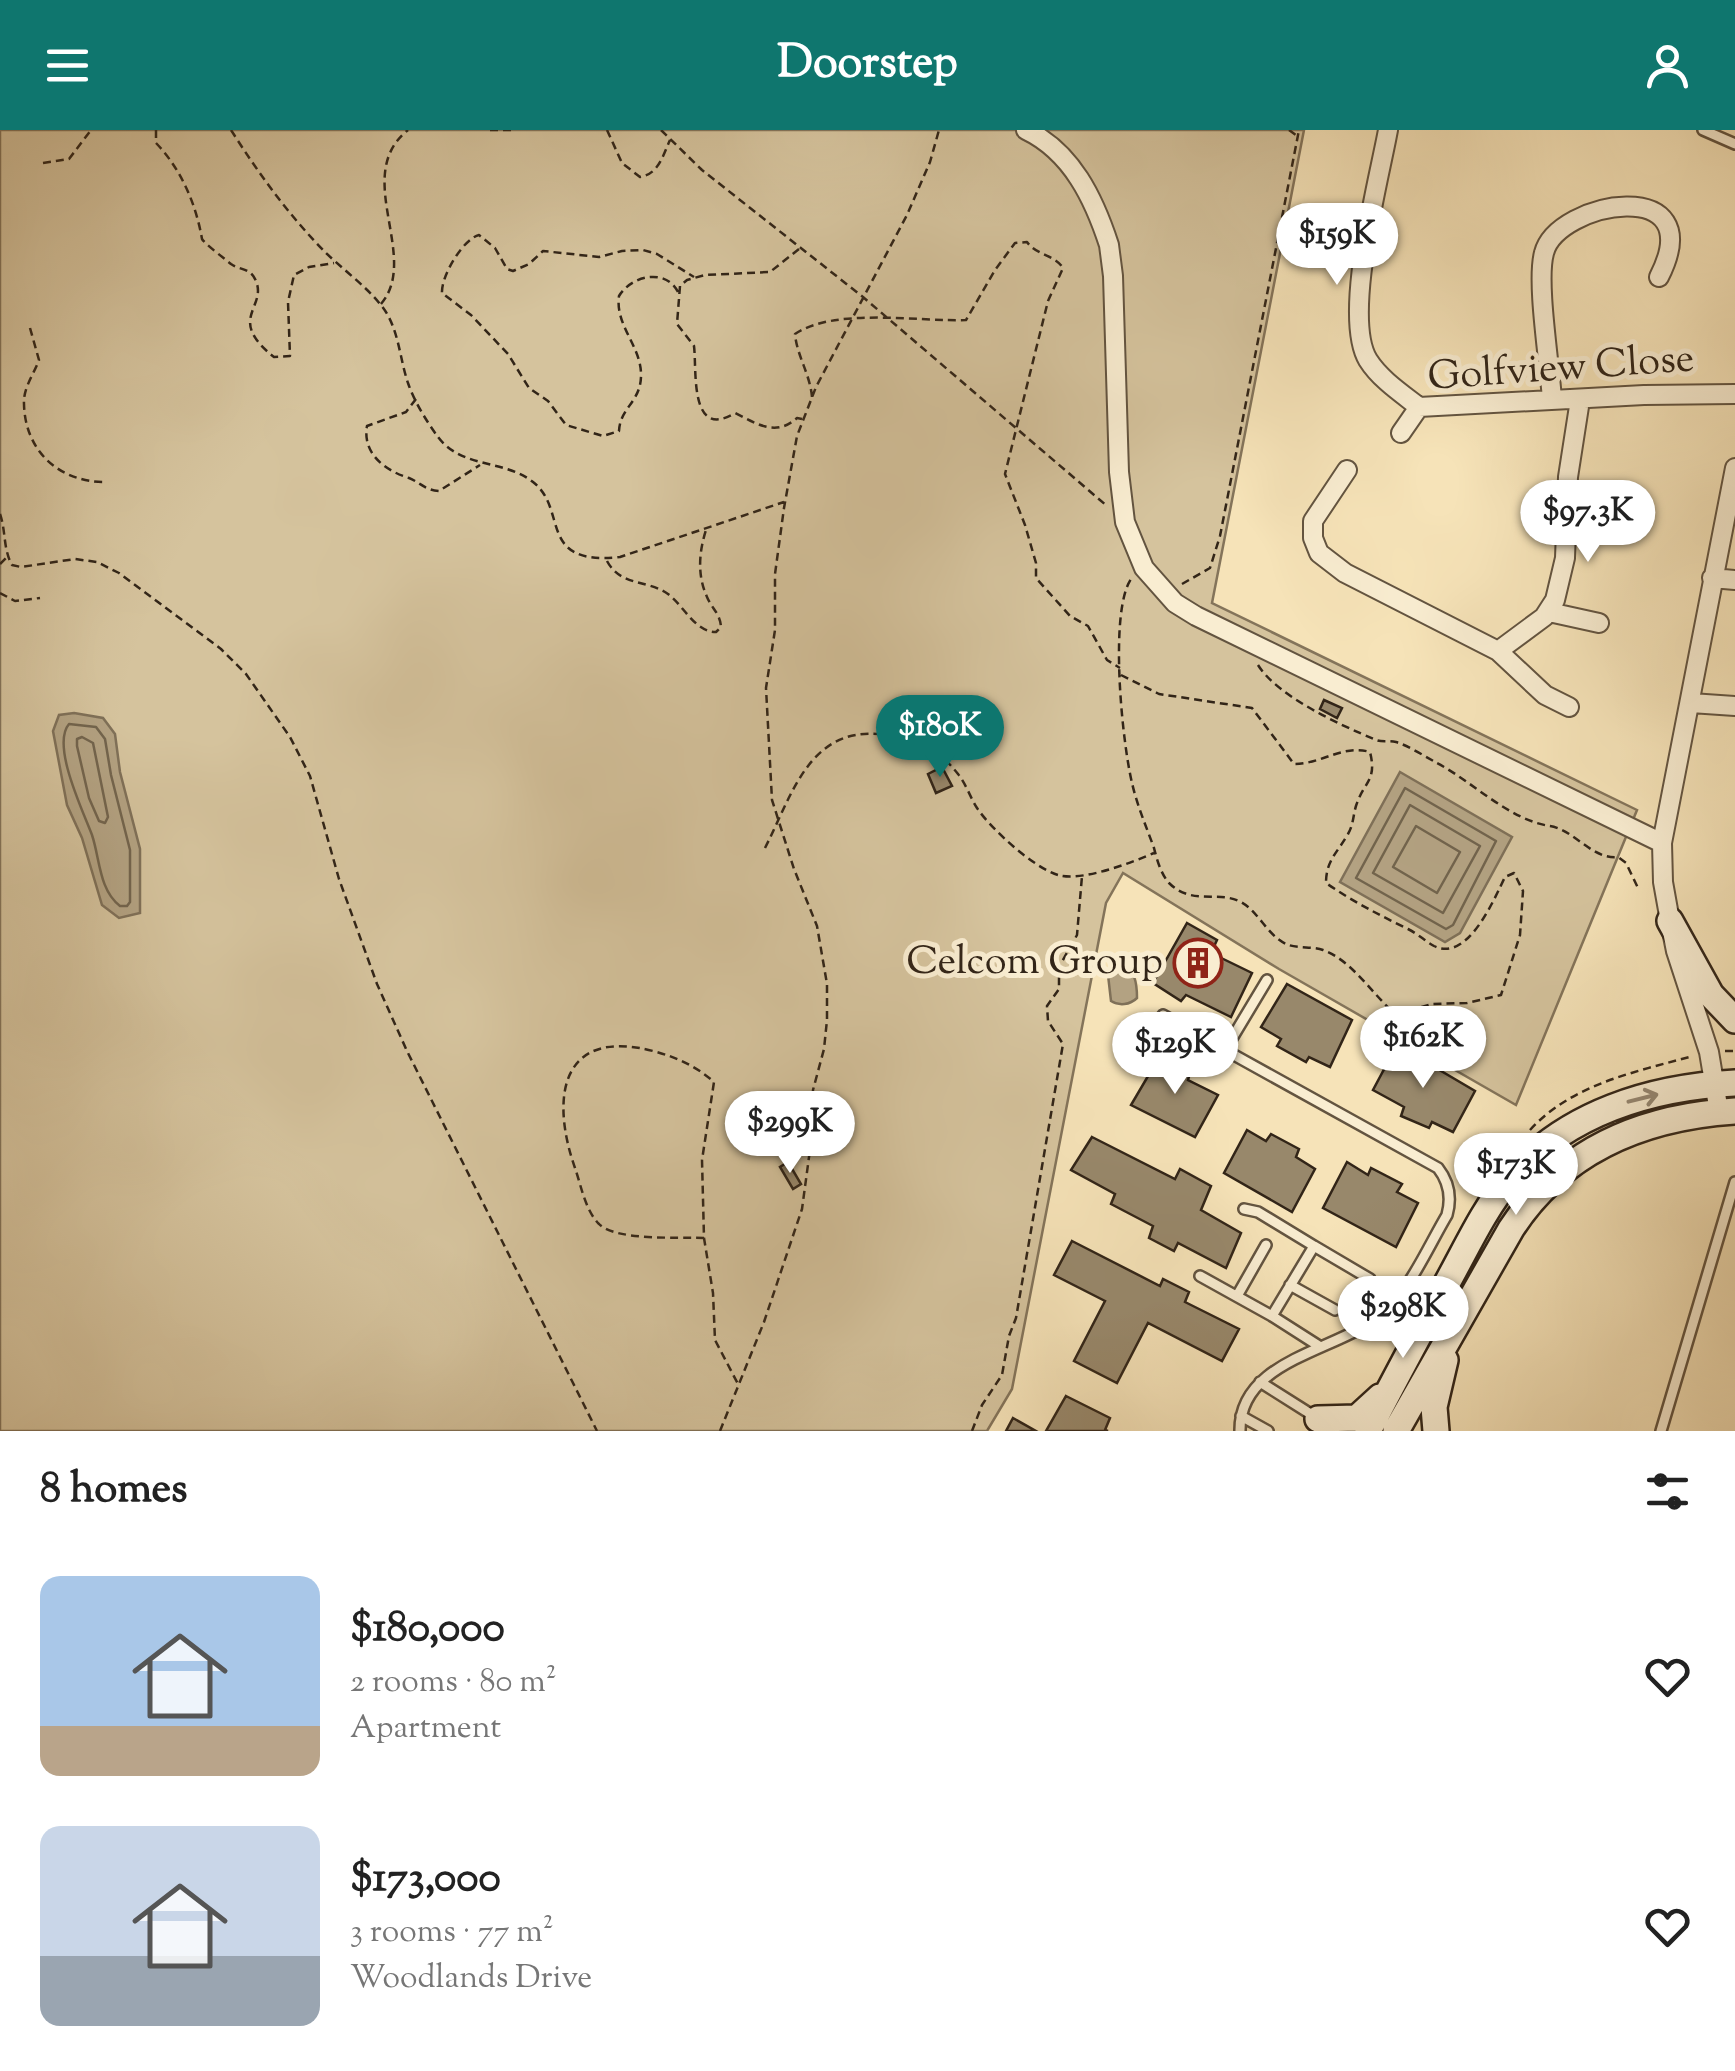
<!DOCTYPE html>
<html lang="en">
<head>
<meta charset="utf-8">
<style>
  body { margin:0; font-family:"Sorts Mill Goudy",serif; background:#f2f2f2; color:#222; height:100vh; display:flex; flex-direction:column; font-size:38px; white-space:nowrap }
  * { box-sizing:border-box; margin:0 }
  p { font-size:32px; color:#767676 }
  .icon { flex:none; width:55px; height:55px; fill:none; stroke:currentColor; stroke-width:2; stroke-linecap:round; stroke-linejoin:round }
  .map { position:relative; height:1301px; overflow:hidden }
  .details { display:flex; flex-direction:column; background:#fff; flex:1 }
  .details>* { flex:none }
  .price { position:absolute; translate:-50% -85px; padding:0 22px; border-radius:35px; background:#fff; color:#222; font-size:32px; line-height:65px; filter:drop-shadow(0 2px 5px #0008) }
  .price::after { content:''; position:absolute; left:50%; top:60px; width:30px; height:22px; margin-left:-15px; background:inherit; clip-path:polygon(0 0,100% 0,50% 100%) }
  .price.active { background:#0f766e; color:#fff }
  ul { padding:0; list-style:none }
  li { display:flex; align-items:center; gap:30px; height:250px; padding:0 40px }
  li span { display:grid; place-items:center; flex:none; width:280px; height:200px; border-radius:20px; color:#555 }
  li>.icon { margin-inline-start:auto }
  span .icon { width:120px; height:120px; fill:#fffc; stroke-width:1 }
  li b { font-size:42px }
  h2 { display:flex; justify-content:space-between; align-items:center; height:120px; padding:0 40px; font-size:42px }
  header { display:flex; justify-content:space-between; align-items:center; height:130px; padding:0 40px; background:#0f766e; color:#fff; font-size:45px; font-weight:800 }
  .map>svg:first-child { display:block }
  .green { fill:#d5c39d; stroke:#84745a; stroke-width:2.5 }
  .water { fill:#b3a282; stroke:#7f7058; stroke-width:2.5 }
  .lines { fill:none; stroke-linecap:round; stroke-linejoin:round }
  .shore { stroke:#72644d; stroke-width:2.5 }
  .building { fill:#98886b; stroke:#322518; stroke-width:2.5 }
  .lane-casing { stroke:#635440; stroke-width:14 }
  .street-casing { stroke:#635440; stroke-width:22 }
  .secondary-casing { stroke:#322518; stroke-width:30 }
  .path { stroke:#322518; stroke-width:2.5; stroke-dasharray:8 5; stroke-linecap:butt }
  .lane { stroke:#f9edd1; stroke-width:9 }
  .street { stroke:#f9edd1; stroke-width:18 }
  .secondary { stroke:#f9edd1; stroke-width:25 }
  .oneway { stroke:#968974 }
  .labels { text-anchor:middle; dominant-baseline:central; stroke-width:10; stroke-linejoin:round; paint-order:stroke }
  .street-label { font-size:40px; fill:#322518; stroke:#f9edd1 }
  .poi-label { font-size:40px; fill:#322518; stroke:#f9edd1; text-anchor:end }
</style>
</head>
<body>
<header><svg class="icon" aria-label="menu" viewBox="0 0 24 24"><path d="M4 6h16M4 12h16M4 18h16"/></svg>Doorstep<svg class="icon" aria-label="person" viewBox="0 0 24 24"><circle cx="12" cy="8" r="4"/><path d="M4 21q1-7 8-7t8 7"/></svg></header>
<div class="map">
<svg width="1735" height="1301" viewBox="0 0 1735 1301">
  <rect width="100%" height="100%" fill="#f6e3b8"/>
  <filter id="stains"><feTurbulence type="fractalNoise" baseFrequency=".002" numOctaves="4"/><feColorMatrix values="0 0 0 0 .2 0 0 0 0 .09 0 0 0 0 .02 0 0 0 .5 -.17"/></filter>
  <radialGradient id="worn" r=".72"><stop offset=".6" stop-color="#630" stop-opacity="0"/><stop offset="1" stop-color="#630" stop-opacity=".3"/></radialGradient>
  <path class="green" d="M0,0h1304l-92,473 425,207 -121,295 -237,-136 -156,-96 -17,30 -94,486 -25,42h-987z"/>
  <path class="water" d="M74,583l29,5 12,16 5,38 20,77v64l-21,5 -17,-13 -20,-67 -15,-33 -14,-74 6,-16z
    M1400,642l112,65 -52,96 -15,9 -105,-60z
    M1114,832h7c14,9 16,20 16,36 -7,7 -18,8 -26,3l-3,-26z"/>
  <g class="lines">
    <path class="shore" d="M69,594l27,3 9,12 6,36 19,75v52l-3,4h-7c-21,-16 -20,-47 -28,-71 -9,-24 -41,-90 -23,-111z
      M82,607l11,6 15,74 -3,6 -6,-2 -10,-23 -12,-52v-7z
      M1405,658l91,53 -43,84 -7,4 -90,-51z
      M1410,675l70,41 -37,67 -70,-40z
      M1416,696l44,26 -23,41 -44,-26z"/>
  </g>
  <path class="building" d="M1324,570l18,8 -5,10 -17,-9z
    M942,637l10,19 -16,7 -8,-19z
    M1187,793l30,17 -6,13 41,20 -21,44 -45,-22 -5,6 -28,-18z
    M1287,854l65,36 -22,47 -21,-10 -3,5 -29,-16 4,-7 -20,-12z
    M1397,915l78,46 -22,41 -21,-10 -3,6 -28,-12 3,-9 -31,-17z
    M1161,924l30,16 -3,10 30,15 -23,42 -64,-32z
    M1247,1000l19,11 5,-7 28,15 -3,8 19,12 -23,43 -68,-39z
    M1092,1007l83,42 5,-10 31,17 -10,24 40,23 -15,35 -48,-25 -4,8 -25,-13 4,-12 -42,-22 4,-10 -44,-24z
    M788,1032l13,22 -8,5 -13,-22z
    M1347,1032l21,13 3,-7 31,16 -5,8 21,11 -22,44 -73,-39z
    M1072,1111l88,45 3,-7 26,13 -4,10 54,27 -17,32 -74,-38 -31,60 -43,-22 31,-60 -51,-26z
    M1066,1266l44,22 -5,12 3,1h-62z
    M1013,1288l23,13h-30z"/>
  <g class="lines">
    <g class="lane-casing">
      <path id="lane" d="M1703,0l32,14
        M1163,885l62,35
        M1244,1079l14,3 56,34 -42,70 47,30
        M1314,1116l56,33
        M1200,1146l72,40
        M1290,1155l45,25
        M1237,1166l29,-51
        M1260,1252l57,36
        M1241,1286l27,15
        M1240,1301c-1,-73 101,-80 143,-118 28,-25 45,-66 64,-98 5,-18 2,-33 -9,-47l-213,-118 42,-70
        M1661,1301l74,-249"/>
    </g>
    <g class="street-casing">
      <path id="street" d="M1026,0c46,22 68,69 83,115l4,31 6,196 6,50 19,46 31,35 21,13 466,227
        M1388,0c-9,50 -46,187 -20,230 12,19 33,33 51,47
        M1552,270c-2,-35 -16,-118 -8,-147 13,-52 168,-80 115,24
        M1401,303l18,-26 225,-12 91,-1
        M1347,340l-34,51v17l6,15 26,20 153,78 47,44 24,12
        M1712,448l23,2
        M1549,482l50,11
        M1498,521l46,-34 11,-17 10,-42 3,-81 12,-77
        M1691,573l44,3
        M1719,982l-10,-60 -33,-101 -6,-30 -7,-39 -1,-39 73,-375"/>
    </g>
    <g class="secondary-casing">
      <path id="secondary" d="M1670,791l41,74 24,25
        M1318,1289l39,-1 23,-21
        M1368,1301c26,-50 52,-99 79,-148 20,-36 37,-74 63,-105 56,-65 141,-91 225,-95
        M1396,1301l115,-202c51,-79 131,-112 224,-118
        M1436,1301l-2,-24 11,-47"/>
    </g>
    <path class="path" d="M156,0v13c25,26 40,61 46,96 3,5 23,20 29,25 10,7 19,3 25,17 11,27 -30,38 18,76l16,-1 -2,-54 6,-27 15,-8 25,-4
      M231,0c28,44 57,84 93,121 17,17 43,36 56,53 19,22 19,53 28,79 6,18 19,39 30,54 24,32 66,22 95,45 36,28 3,84 87,75l164,-55
      M490,0h22
      M607,0l15,33 18,14c19,-3 23,-22 30,-37
      M661,0l41,40 161,127 244,209
      M1289,0l7,5
      M43,33l26,-4 22,-29
      M799,119l-29,23 -65,3 -18,5 -7,6 -3,38 17,22c3,24 -5,95 41,67 22,11 41,24 62,5l5,1
      M678,162c-12,-24 -46,-17 -59,4 -4,29 21,49 22,77 1,29 -21,34 -22,58l-16,5 -37,-11 -18,-24 -19,-13 -21,-34 -37,-39 -29,-22c-1,-17 21,-54 37,-58l16,13 12,21 6,2 16,-7 14,-13 56,6 23,-6 21,-1 14,4 37,23
      M381,174c40,-47 -30,-129 27,-174
      M30,198l9,32c-5,14 -16,28 -15,44 1,47 35,78 81,78
      M812,267c-2,-23 -15,-41 -17,-63 40,-27 124,-12 171,-14l29,-50 20,-27 12,-1c9,13 28,13 36,26l-15,33 -43,173 20,51 11,38v15l34,38 18,10 19,34 13,8
      M416,269l-10,13 -39,14c-5,28 19,45 42,52 12,5 16,12 30,13l41,-26
      M0,384c6,17 3,35 12,51l9,2 54,-8 22,3 22,11 102,76 25,25 44,63 20,39 29,103 38,105 30,67 190,380
      M607,431c14,26 40,18 61,33 16,12 27,38 48,38l5,-5c-1,-14 -9,-18 -14,-30 -10,-22 -8,-45 -1,-67
      M0,434l6,-6
      M1182,454l28,-16 10,-32 79,-406
      M0,463l15,8 25,-3
      M1258,535c19,31 82,60 116,74 7,4 14,1 22,3 13,4 28,14 41,21 36,19 72,57 113,63 25,4 42,34 68,31l8,6 12,25
      M1121,545l38,19 93,14 42,56c28,0 49,-20 76,-12 7,28 -5,29 -13,51 -4,10 -3,21 -9,31 -10,18 -22,26 -22,49 26,18 53,32 82,46 10,5 17,12 26,17 34,17 60,-47 71,-69l9,-4 9,18 -3,44 -19,60 -34,8 -35,1 -28,8 -12,-1c-21,-19 -41,-51 -69,-61 -11,-4 -26,-1 -37,-6 -19,-9 -28,-33 -45,-42 -23,-12 -49,4 -72,-19 -8,-9 -12,-23 -15,-35 -8,-22 -17,-43 -22,-65 -10,-42 -23,-171 -1,-204
      M765,718c27,-53 44,-120 114,-114 33,3 59,14 79,40 8,10 12,23 19,34 14,21 57,60 81,67 23,7 73,-12 96,-22
      M1725,921h10
      M1530,1000c42,-46 105,-58 163,-74
      M704,1108c-24,-1 -89,3 -105,-14 -14,-14 -18,-39 -24,-56 -25,-71 -14,-141 78,-117 23,6 43,15 61,31l-12,78 2,78 9,55 2,47 23,44
      M720,1301l44,-109 38,-113 10,-74 1,-45 11,-41 3,-29v-36l-10,-58 -23,-57 -22,-69 -6,-112 9,-58v-56l9,-66 13,-72 19,-49 91,-172 23,-53 9,-32
      M972,1301l10,-26 20,-30 7,-39 7,-18 47,-274 -15,-23 -1,-15 12,-17v-22l18,-32 5,-59"/>
    <use href="#lane" class="lane"/>
    <use href="#street" class="street"/>
    <use href="#secondary" class="secondary"/>
  </g>
  <defs><path id="oneway-shaft" d="M-6 0H5M1.5-3L5.5 0L1.5 3" fill="none" stroke-width="1.6" stroke-linecap="round" stroke-linejoin="round" transform="scale(2.5)"/></defs>
  <use class="oneway" href="#oneway-shaft" transform="translate(1643 968) rotate(-14)"/>
  <defs>
    <g id="building-ring" transform="scale(2.5)"><circle r="9.5" fill="#f9edd1" stroke="#8f2418" stroke-width="1.5"/><path d="M-4-6H4V6H1V3H-1V6H-4ZM-2.5-4.3h1.7v1.8h-1.7ZM.8-4.3h1.7v1.8H.8ZM-2.5-1h1.7V.8h-1.7ZM.8-1h1.7V.8H.8Z" fill="#8f2418"/></g>
  </defs>
  <g fill-rule="evenodd">
    <use href="#building-ring" x="1198" y="833"/>
  </g>
  <g class="labels">
    <g class="street-label">
      <text transform="translate(1561 240) rotate(-4)">Golfview Close</text>
    </g>
    <g class="poi-label">
      <text x="1163" y="833">Celcom Group</text>
    </g>
  </g>
  <rect width="100%" height="100%" filter="url(#stains)"/>
  <rect width="100%" height="100%" fill="url(#worn)"/>
</svg>
<b class="price" style="left:1337px;top:158px">$159K</b>
<b class="price" style="left:1588px;top:435px">$97.3K</b>
<b class="price active" style="left:940px;top:650px">$180K</b>
<b class="price" style="left:1423px;top:961px">$162K</b>
<b class="price" style="left:1175px;top:967px">$129K</b>
<b class="price" style="left:790px;top:1046px">$299K</b>
<b class="price" style="left:1516px;top:1088px">$173K</b>
<b class="price" style="left:1403px;top:1231px">$298K</b>
</div>
<section class="details">
<h2>8 homes<svg class="icon" aria-label="filters" viewBox="0 0 24 24"><path d="M4 7h16M4 17h16"/><circle cx="9" cy="7" r="2"/><circle cx="15" cy="17" r="2"/></svg></h2>
<ul>
<li><span style="background:linear-gradient(#a9c7e8 75%,#b9a48a 0)"><svg class="icon" aria-label="home" viewBox="0 0 24 24"><path d="M3 11l9-7 9 7M6 9v11h12V9"/></svg></span><div><b>$180,000</b><p>2 rooms · 80 m²</p><p>Apartment</p></div><svg class="icon" aria-label="heart" viewBox="0 0 24 24"><path d="M12 20l-8-8c-3-5 5-10 8-4 3-6 11-1 8 4z"/></svg></li>
<li><span style="background:linear-gradient(#c9d6e8 65%,#9aa5b1 0)"><svg class="icon" aria-label="home" viewBox="0 0 24 24"><path d="M3 11l9-7 9 7M6 9v11h12V9"/></svg></span><div><b>$173,000</b><p>3 rooms · 77 m²</p><p>Woodlands Drive</p></div><svg class="icon" aria-label="heart" viewBox="0 0 24 24"><path d="M12 20l-8-8c-3-5 5-10 8-4 3-6 11-1 8 4z"/></svg></li>
</ul>
</section>
</body>
</html>
